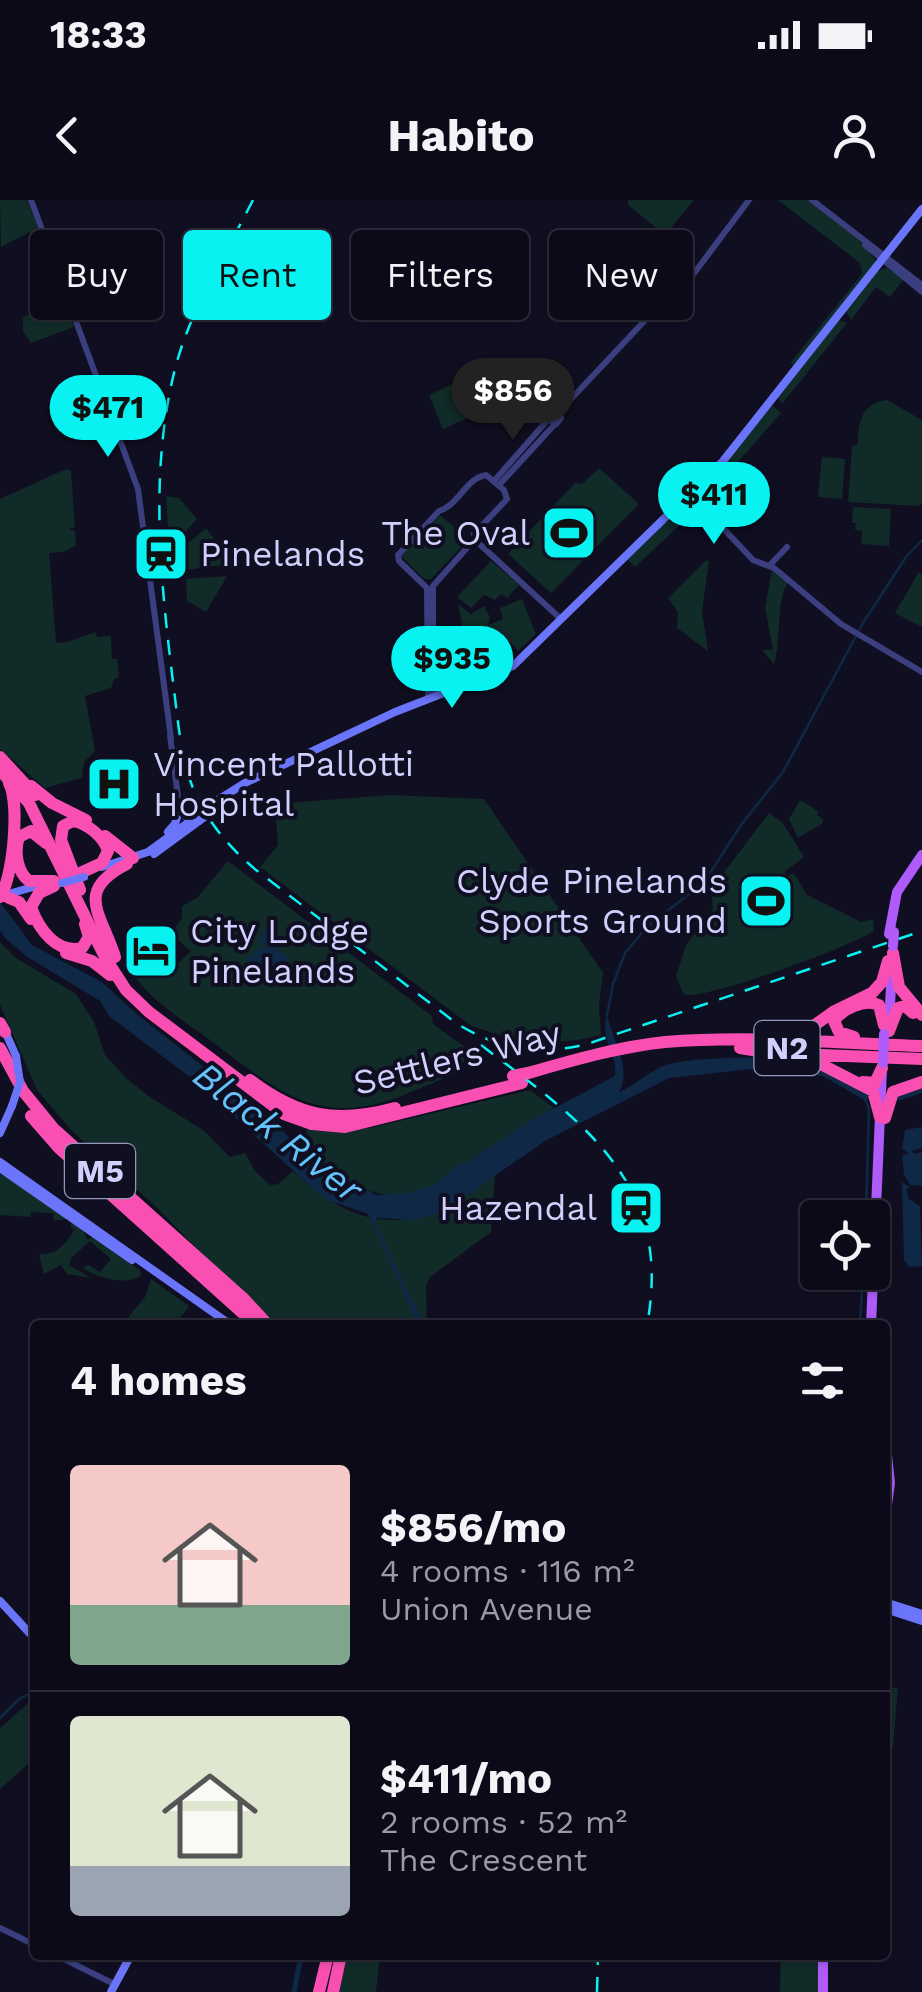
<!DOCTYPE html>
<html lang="en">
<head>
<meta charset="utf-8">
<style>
  body { margin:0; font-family:"Work Sans",sans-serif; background:#1a1826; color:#f1f3f6; height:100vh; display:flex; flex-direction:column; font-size:38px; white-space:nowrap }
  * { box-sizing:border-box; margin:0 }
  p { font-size:32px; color:#9a9aa2 }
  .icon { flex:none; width:55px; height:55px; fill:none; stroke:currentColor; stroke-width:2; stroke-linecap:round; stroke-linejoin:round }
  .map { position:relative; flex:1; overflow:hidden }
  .sheet { position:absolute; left:30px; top:1120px; width:860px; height:640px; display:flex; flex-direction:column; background:#0c0a19; border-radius:10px; box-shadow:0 2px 8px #0004,0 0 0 2px #2c2b38 }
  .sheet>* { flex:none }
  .top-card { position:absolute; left:30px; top:30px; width:862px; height:90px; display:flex; gap:20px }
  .fabs { position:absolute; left:800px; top:1000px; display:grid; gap:20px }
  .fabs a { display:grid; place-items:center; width:90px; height:90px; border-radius:10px; background:#0c0a19; box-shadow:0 2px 8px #0004,0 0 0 2px #2c2b38; font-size:50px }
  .price { position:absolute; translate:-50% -85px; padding:0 22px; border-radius:35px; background:#08f2f2; color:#111; font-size:32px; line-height:65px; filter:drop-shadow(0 2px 5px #0008) }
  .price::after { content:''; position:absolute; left:50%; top:60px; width:30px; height:22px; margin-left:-15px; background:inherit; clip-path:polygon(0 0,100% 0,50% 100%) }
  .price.selected { background:#222; color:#fff }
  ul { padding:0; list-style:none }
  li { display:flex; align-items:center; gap:30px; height:250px; padding:0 40px }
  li+li { border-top:2px solid #2c2b38 }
  li span { display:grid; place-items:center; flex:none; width:280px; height:200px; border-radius:10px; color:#555 }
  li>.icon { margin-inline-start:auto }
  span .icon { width:120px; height:120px; fill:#fffc; stroke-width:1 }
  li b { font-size:42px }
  h2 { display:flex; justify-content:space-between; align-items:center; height:120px; padding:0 40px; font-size:42px }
  .tag { padding:0 35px; border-radius:10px; background:#0c0a19; box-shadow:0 2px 8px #0004,0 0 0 2px #2c2b38; font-size:35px; line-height:90px }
  .tag.selected { background:#08f2f2; color:#111 }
  .status { display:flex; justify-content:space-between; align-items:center; height:70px; padding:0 50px; background:#0c0a19; direction:ltr }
  .status svg { height:28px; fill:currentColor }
  header { display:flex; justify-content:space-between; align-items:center; height:130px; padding:0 40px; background:#0c0a19; font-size:45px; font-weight:700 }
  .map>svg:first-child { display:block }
  .green { fill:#112b28 }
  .water { fill:#0e2846 }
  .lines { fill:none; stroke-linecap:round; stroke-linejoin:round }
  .stream { stroke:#0e2846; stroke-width:2.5 }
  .canal { stroke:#0e2846; stroke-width:5 }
  .tertiary { stroke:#3b3f7f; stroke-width:6 }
  .secondary { stroke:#6b75fa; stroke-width:8 }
  .primary { stroke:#ae5bfa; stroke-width:10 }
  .motorway { stroke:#f94fb2; stroke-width:12 }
  .rail { stroke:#08f2f2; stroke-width:2.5; stroke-dasharray:15 12; stroke-linecap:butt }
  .secondary-bridge { stroke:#6b75fa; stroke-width:8 }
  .primary-bridge { stroke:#ae5bfa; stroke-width:10 }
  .motorway-bridge { stroke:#f94fb2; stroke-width:12 }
  .labels { text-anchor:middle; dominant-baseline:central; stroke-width:8; stroke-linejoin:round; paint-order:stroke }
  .shield { fill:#100e21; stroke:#9796bb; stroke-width:2.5 }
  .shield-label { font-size:32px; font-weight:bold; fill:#d1d0fd }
  .poi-label { font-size:35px; fill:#d1d0fd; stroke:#100e21; text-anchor:end }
  .street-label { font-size:35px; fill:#d1d0fd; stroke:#100e21 }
  .water-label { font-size:38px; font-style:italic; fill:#62c3fa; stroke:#100e21 }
</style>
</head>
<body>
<div class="status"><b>18:33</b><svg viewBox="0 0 49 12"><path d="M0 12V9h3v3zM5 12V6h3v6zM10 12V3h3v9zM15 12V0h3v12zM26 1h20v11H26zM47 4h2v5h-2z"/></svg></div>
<header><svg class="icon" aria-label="back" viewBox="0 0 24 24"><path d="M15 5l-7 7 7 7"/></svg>Habito<svg class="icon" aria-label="person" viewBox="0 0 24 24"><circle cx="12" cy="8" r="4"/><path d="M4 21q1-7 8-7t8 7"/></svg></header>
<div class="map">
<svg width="922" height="1792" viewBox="0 0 922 1792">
  <rect width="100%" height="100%" fill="#100e21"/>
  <path class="green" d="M0,0h27l11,28 -37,19z
    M628,0h66l-29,35 -37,-30z
    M778,0h32l49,40 18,22 -83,105 -3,-5 71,-88 -2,-11z
    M887,68l17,11 -14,18 -14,-10 -25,33 -5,-9 32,-40z
    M64,102l10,25 -43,16 -8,-12v-14z
    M839,120l8,3 -65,81 -4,-8z
    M477,176l11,10 -5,7 7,7v8l-47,21 -14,-34 37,-18 5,4z
    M887,200l35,20v84l-5,2 -69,-4 4,-56 6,-2c0,-21 3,-41 29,-44z
    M771,204l10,9 -78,89 -3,-1 -5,-9z
    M822,257l23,2 -3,40 -24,-2z
    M599,268l40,36 -88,89 -43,-39 67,-71 7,1z
    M66,269l5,2 4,56 -7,2 7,2 1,15 -13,6 -14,1 7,89 8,1 32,-11 1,5 14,-1 1,23h5l2,18 -5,2 -3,9 -26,8 10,55 -11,11 -2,16 -37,10 -45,-39v-250z
    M166,296l13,2 18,21 -17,19 -11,2z
    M686,299l11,10 -62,58 -8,-8z
    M853,307l38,2 -2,37 -28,-2 1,-13 -7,-1 1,-7h-4z
    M440,315l26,22v5l-35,37h-7l-23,-23z
    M206,328l15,20 1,17 -36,5 -3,-23z
    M706,360l3,1 -7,50 6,40 -31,-23 1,-16 -10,-14z
    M491,361l28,24 -12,13 -6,-4 -6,6 -11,-5 -13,13 -14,-11z
    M772,370l16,13c-13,19 -6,58 -14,81l-12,-14h11l-8,-42z
    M919,372l3,2v53l-27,-14z
    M227,376l-21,36 -19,-11 -1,-22z
    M522,399l14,35 -18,17 -13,-14 -37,20 -10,-53 13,10 13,-8 6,11 -2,8 15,-6 -3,-11z
    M389,595l95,4 119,174 -4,33 2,29c-44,12 -89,7 -131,-10l-210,-158 18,-22 -3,-41z
    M800,600l18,11 -1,4 6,4v4l-25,15 -9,-19z
    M769,613l13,9 22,35 -20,15 3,4 7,-3 13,22 54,27 12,-3 1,12c-24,16 -165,68 -190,64l-8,-19 10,-31 27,-36 -1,-11 10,-23z
    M228,661l204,155 1,8 36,26 -9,20c-15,9 -33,15 -49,22 -90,39 -131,1 -201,-52 -26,-19 -57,-38 -76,-64l6,-4 6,2 14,-9 14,2 17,-16 -20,-17 11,-16v-12l15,-8z
    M0,742l16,16 60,36 18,28 11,33 20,22 22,18 56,35 27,27 15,-4 10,18 15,14 8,-1 15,-13c72,68 128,61 202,4l-4,57 -61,45 -4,10 1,38h-154l-120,-121 -81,-73 -35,-41 -37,-85z
    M530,890l24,18 -84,53c-15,5 -18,16 -31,22 -43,23 -80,10 -117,-17 -13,-9 -20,-24 -14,-40l31,5 35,-4z
    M0,975h5l62,44 -13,2 -1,-8 -22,-1 -1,5 -30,-2z
    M71,1022l12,8 4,9 6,-2 47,33 1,6c-18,10 -42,2 -59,-8l7,-3 11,7 11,-13 -21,-18 -19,17 -2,7 22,13 -24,-4 -6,-9 -17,9 -5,-20c21,2 29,-15 36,-25l-4,-1z
    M151,1079l38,27 -14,19 -47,-1 1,-8 16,-19z
    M885,1487l13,1 -5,59 -8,-1z
    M35,1497v61l-35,31v-61z
    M345,1755h35l-4,37h-37z
    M781,1755h39v37h-40z"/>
  <path class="water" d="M0,702l32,43 70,37 37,34 125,98 53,49 59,32 34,-2 27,-9 21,-19 12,-4 60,-40 85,-45c3,-25 -16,-35 -8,-62 4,24 26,55 12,78 17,-7 30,-21 47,-27 28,-9 119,-10 147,-1 44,15 57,45 109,24v5l-21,7 -32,-2 -3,3 -43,-25 -62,-8 -92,10 -124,63 -92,64 -18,9 -22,6 -36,-2 -1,6 48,101h-6l-50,-111 -40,-14 -17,-13 -117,-107 -85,-64 -9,-15 -74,-45 -19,-16 -7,-9z
    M267,726l12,14 -6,6 17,13 -8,9 -10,3 -28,-10 16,-13 11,-2 -8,-2 -4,-5z
    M922,927v21l-10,3 2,3 8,-2v34l-12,-1 -6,-11 -2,-18 7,-3 -7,-4 3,-19z
    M902,982l8,5 -4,3 3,9 11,7 2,60 -13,1 -5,-7z"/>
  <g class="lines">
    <path class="stream" d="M607,815l6,-31 12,-31 20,-24 60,-48 36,-56 42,-53 80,-149 43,-66 16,-17
      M865,900l4,8 -3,110
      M860,1125l3,-53
      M0,1518l19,-19 16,-8"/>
    <path class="canal" d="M294,1792l7,-37"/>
    <path class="tertiary" d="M31,0l107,289 33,249
      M812,0l110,85
      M865,45l57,47
      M689,80l60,-80
      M557,214l123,-131 6,3 3,-6 -5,-3 -4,6
      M494,281l58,-66 5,-1 4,4 -5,6 -6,-4
      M499,285l56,-61
      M690,293l63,67 21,8 67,56 81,48
      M475,340l86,79
      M769,366l18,-19
      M433,386l41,-46
      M427,388l-28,-27 -1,-6 41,-44c20,-6 27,-33 47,-36l18,15 3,9 -33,35
      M427,389l1,110
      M433,389v101l3,7
      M170,535l9,70 10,19
      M0,1728l35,17
      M56,1755l58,29"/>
    <path class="secondary" d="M210,605l35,-22 150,-71 118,-46 210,-205 199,-252
      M168,632l7,-8 5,-17
      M154,654l45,-33
      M102,667l46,-15 48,-35
      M5,695l35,-10
      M4,829l12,27
      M0,933l12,-27
      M0,962l231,163
      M0,968l132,92
      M0,1401l35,38
      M885,1402l37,12
      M885,1409l37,12
      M111,1792l20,-37"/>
    <path class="primary" d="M889,734l8,-42 25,-37
      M889,825l3,-58
      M871,1125l11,-256
      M885,1236l5,47 -5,37
      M823,1792v-37"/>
    <path class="motorway" d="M0,557l35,38
      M0,570l29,33 77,156 20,31 23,22 135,102 28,10 33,3 177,-44
      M31,586l21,17 34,17
      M105,636l28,22
      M46,643l-15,-12 -12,6c-5,14 -2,35 10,44h25
      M78,674l24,-11 6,-12c-4,-14 -21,-28 -35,-30l-10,5 -2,14 19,50
      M54,686l-15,7 -8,14c8,23 26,47 51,41l7,-11 -4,-13
      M0,697c13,-18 20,-94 9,-114
      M9,698l10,4 12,17
      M66,753l26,8 18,14
      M893,753l6,34 23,28
      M115,757c-14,-44 -41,-66 12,-93
      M0,823l5,9
      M889,831l9,-23 7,-2 8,7
      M786,836l22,-6 25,-18 39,-19 10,-11 6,-21
      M854,837l-15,-5 -5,-11c8,-12 31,-23 45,-16l5,20
      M0,848l23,43 31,38 190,170 24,26
      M740,848l31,5 151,6
      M809,858l64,33 7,26
      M528,873c46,-13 90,-26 137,-31 85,-7 172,1 257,4
      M250,880c49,37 86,44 145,28
      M863,882l12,1 7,-15
      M31,916l28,32 197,177
      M885,918l8,-26 29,-10
      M319,1792l9,-37
      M333,1792l8,-37"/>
    <path class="rail" d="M253,0c-27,53 -61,107 -77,165 -27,103 -16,212 -3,317 5,37 7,76 22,111 14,31 35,55 61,77l200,153c41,26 84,33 131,21l335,-113
      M481,845c100,76 193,137 166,280
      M597,1792l1,-37"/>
    <path class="secondary-bridge" d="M196,617l14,-12
      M199,621l15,-11
      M62,683l22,-6
      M12,906l8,-24 -4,-26"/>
    <path class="primary-bridge" d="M893,746l1,-14
      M883,863l1,-29"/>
    <path class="motorway-bridge" d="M513,876l15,-3"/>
  </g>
  <defs>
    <g id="stadium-square" transform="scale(2.875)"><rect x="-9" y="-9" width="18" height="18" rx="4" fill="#08f2f2" stroke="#100e21"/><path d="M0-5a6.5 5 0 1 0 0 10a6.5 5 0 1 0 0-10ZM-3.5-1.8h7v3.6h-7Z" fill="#111"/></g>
    <g id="station-square" transform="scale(2.875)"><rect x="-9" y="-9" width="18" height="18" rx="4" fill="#08f2f2" stroke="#100e21"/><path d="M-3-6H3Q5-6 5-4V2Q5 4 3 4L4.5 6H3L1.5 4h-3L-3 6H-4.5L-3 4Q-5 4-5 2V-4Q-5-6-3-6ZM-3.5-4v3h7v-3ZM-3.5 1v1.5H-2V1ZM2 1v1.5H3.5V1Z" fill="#111"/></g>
    <g id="hospital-square" transform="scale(2.875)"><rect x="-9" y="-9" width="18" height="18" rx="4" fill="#08f2f2" stroke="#100e21"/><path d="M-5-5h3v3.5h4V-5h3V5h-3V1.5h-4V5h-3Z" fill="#111"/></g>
    <g id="hotel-square" transform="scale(2.875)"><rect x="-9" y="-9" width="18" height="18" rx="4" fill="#08f2f2" stroke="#100e21"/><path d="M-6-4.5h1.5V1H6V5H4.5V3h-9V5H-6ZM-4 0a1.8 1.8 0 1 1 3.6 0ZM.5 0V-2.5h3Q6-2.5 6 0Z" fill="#111"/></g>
  </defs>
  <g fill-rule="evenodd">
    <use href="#stadium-square" x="569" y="333"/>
    <use href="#station-square" x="161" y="354"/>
    <use href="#hospital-square" x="114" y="584"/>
    <use href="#stadium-square" x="766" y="701"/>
    <use href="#hotel-square" x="151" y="751"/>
    <use href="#station-square" x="636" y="1008"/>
  </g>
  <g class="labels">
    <g class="shield">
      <rect x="754.5" y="821" width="65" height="54" rx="8"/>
      <rect x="65" y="944" width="70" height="54" rx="8"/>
    </g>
    <g class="shield-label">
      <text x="787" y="848">N2</text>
      <text x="100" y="971">M5</text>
    </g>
    <g class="poi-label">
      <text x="530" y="333">The Oval</text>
      <text x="200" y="354" text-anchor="start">Pinelands</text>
      <text x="153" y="564" text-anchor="start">Vincent Pallotti<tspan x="153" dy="40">Hospital</tspan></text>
      <text x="727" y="681">Clyde Pinelands<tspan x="727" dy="40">Sports Ground</tspan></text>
      <text x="190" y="731" text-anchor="start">City Lodge<tspan x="190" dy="40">Pinelands</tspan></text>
      <text x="597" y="1008">Hazendal</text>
    </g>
    <g class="street-label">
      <text transform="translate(457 858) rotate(-14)">Settlers Way</text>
    </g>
    <g class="water-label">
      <text transform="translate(278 932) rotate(38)">Black River</text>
    </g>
  </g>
</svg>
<div class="fabs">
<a><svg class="icon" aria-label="locate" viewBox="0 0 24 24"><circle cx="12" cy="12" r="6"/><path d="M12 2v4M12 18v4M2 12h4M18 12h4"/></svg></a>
</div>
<b class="price selected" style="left:513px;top:243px">$856</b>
<b class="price" style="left:108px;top:260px">$471</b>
<b class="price" style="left:714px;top:347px">$411</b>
<b class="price" style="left:452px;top:511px">$935</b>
<div class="top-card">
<a class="tag">Buy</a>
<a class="tag selected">Rent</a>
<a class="tag">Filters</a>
<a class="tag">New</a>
</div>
<section class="sheet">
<h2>4 homes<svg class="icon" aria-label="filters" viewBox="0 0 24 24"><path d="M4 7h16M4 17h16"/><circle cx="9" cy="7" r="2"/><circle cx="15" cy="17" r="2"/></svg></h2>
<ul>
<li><span style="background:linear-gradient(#f6c9c9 70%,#7fa58c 0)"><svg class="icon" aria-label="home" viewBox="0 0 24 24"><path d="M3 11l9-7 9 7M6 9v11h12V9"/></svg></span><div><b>$856/mo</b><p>4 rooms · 116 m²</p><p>Union Avenue</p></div></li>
<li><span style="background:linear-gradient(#dfe7d0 75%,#9aa5b1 0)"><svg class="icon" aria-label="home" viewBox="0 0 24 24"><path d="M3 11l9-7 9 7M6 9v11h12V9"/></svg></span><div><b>$411/mo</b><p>2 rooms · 52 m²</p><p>The Crescent</p></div></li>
</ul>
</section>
</div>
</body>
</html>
